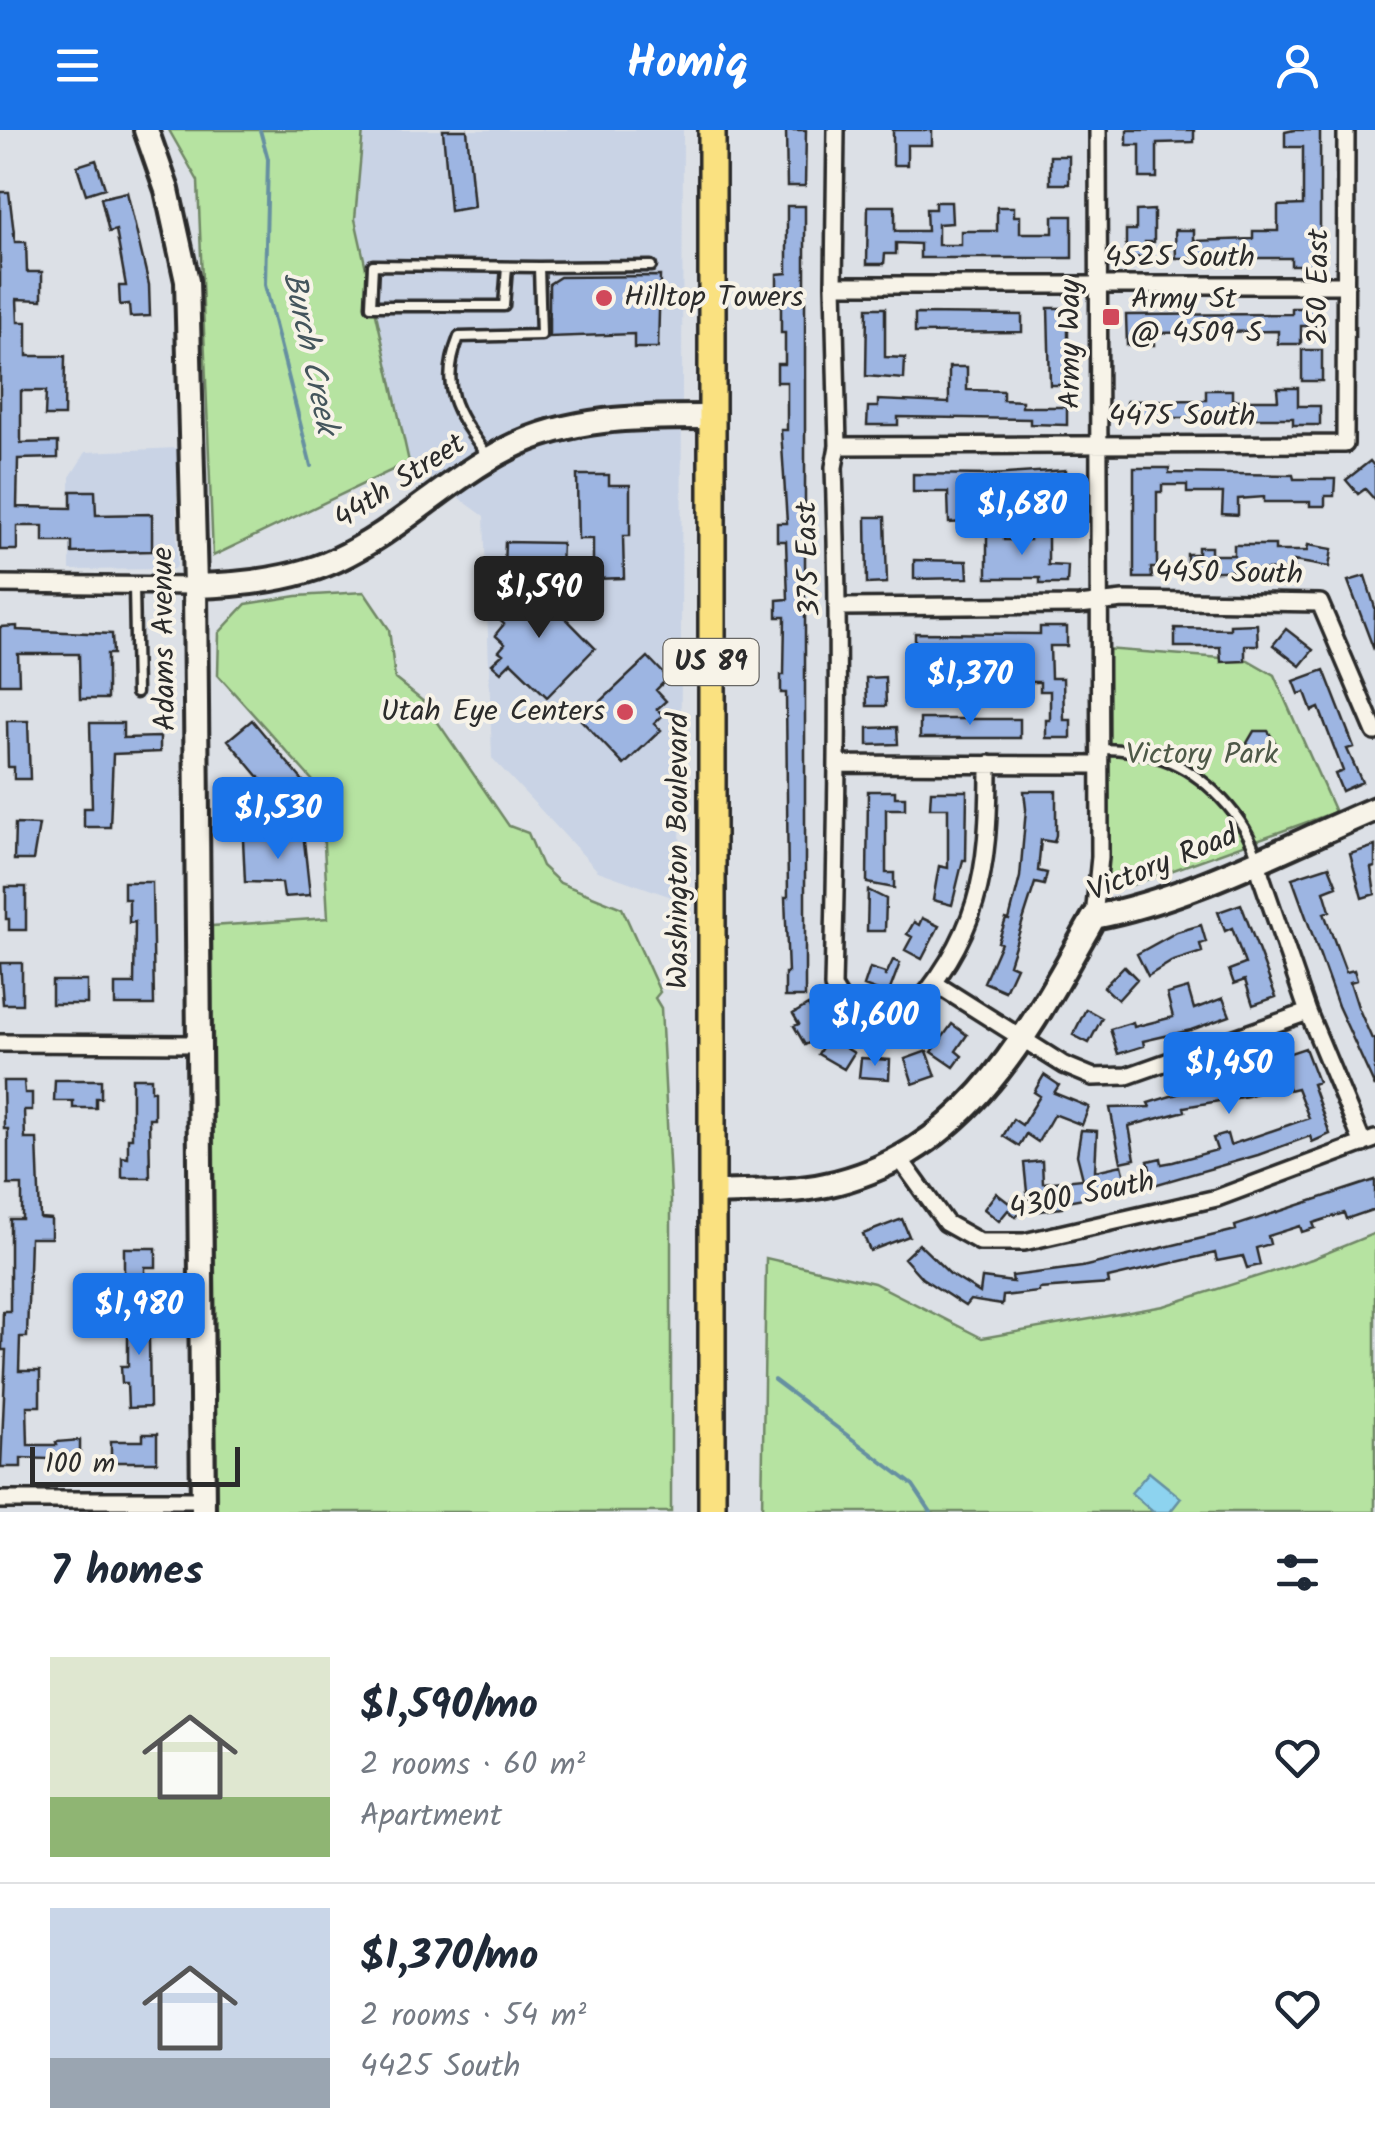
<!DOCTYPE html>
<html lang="en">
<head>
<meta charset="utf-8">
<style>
  body { margin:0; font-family:Kalam,sans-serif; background:#f2f2f3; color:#1f2937; height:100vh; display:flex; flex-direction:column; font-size:38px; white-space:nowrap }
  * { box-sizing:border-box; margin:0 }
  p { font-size:32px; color:#747a83 }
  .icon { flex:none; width:55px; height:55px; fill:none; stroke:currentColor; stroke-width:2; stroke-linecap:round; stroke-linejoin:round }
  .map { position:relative; height:1382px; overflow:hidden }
  .panel { display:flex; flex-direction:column; background:#fff; flex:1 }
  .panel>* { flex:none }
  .scale { position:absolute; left:30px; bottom:25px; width:210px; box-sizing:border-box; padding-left:10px; border:5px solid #2b2b2b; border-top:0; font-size:28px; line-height:35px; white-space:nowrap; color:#2b2b2b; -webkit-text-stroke:8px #f7f3e8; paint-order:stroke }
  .price { position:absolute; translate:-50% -85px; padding:0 22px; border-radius:10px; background:#1a73e8; color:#fff; font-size:32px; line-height:65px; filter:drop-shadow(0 2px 5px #0008) }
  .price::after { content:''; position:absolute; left:50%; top:60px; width:30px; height:22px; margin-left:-15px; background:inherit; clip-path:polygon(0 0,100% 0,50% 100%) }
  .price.active { background:#222; color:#fff }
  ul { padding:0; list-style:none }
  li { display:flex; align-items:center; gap:30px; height:250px; padding:0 50px }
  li+li { border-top:2px solid #e0e1e3 }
  li span { display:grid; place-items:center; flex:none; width:280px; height:200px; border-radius:0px; color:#555 }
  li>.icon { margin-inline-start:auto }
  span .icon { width:120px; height:120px; fill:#fffc; stroke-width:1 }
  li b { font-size:42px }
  h2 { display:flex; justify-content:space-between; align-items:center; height:120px; padding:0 50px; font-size:42px }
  header { display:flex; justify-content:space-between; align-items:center; height:130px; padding:0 50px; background:#1a73e8; color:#fff; font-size:45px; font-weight:800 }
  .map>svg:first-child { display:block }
  .built { fill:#c9d3e5 }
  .green { fill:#b6e3a1; stroke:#708766; stroke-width:2.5 }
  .water { fill:#8dd3ef; stroke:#6690a1; stroke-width:2.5 }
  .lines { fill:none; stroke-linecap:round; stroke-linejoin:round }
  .stream { stroke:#6690a1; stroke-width:4 }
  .building { fill:#9db5e2; stroke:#2b2b2b; stroke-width:2.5 }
  .lane-casing { stroke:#2b2b2b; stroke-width:15 }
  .street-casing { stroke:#2b2b2b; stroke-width:22 }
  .secondary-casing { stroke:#2b2b2b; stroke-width:30 }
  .primary-casing { stroke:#2b2b2b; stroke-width:32 }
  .lane { stroke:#f7f3e8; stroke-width:8 }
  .street { stroke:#f7f3e8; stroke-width:15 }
  .secondary { stroke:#f7f3e8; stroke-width:22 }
  .primary { stroke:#fae180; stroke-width:25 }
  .poi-dot { fill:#d1495b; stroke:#f7f3e8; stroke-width:4 }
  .labels { text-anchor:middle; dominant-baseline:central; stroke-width:8; stroke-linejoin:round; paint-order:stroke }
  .shield { fill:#f7f3e8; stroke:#686764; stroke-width:2.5 }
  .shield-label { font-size:28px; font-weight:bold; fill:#2b2b2b }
  .street-label { font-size:30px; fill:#2b2b2b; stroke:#f7f3e8 }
  .poi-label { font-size:30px; fill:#2b2b2b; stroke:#f7f3e8; text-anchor:start }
  .park-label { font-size:30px; fill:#4e5948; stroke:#f7f3e8 }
  .water-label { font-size:32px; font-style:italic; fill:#44555c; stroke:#f7f3e8 }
</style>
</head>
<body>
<header><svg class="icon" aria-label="menu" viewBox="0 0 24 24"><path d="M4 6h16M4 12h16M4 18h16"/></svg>Homiq<svg class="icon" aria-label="person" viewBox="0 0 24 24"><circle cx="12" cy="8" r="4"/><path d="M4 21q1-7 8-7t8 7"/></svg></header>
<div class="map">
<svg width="1375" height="1382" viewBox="0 0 1375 1382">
  <rect width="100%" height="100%" fill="#dce0e6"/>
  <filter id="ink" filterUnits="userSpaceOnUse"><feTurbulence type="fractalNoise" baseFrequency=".01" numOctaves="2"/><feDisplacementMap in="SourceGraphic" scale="20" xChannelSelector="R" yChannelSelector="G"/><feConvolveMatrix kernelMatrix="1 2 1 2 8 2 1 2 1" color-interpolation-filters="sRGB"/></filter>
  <g filter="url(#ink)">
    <path class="built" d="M363,0h320l-3,770 -82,-29 -106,-113 -8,-242 -75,-54 -54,-243z
      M177,318v118l-4,3 -103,1v-93l16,-25z"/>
    <path class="green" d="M169,0h194l-8,89 54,243 -196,94 -15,-375z
      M364,462l25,37 6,50 29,23 85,124 19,7 14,33 18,17 62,25 38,84 -5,6 6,10 10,192v312h-454l-5,-586 116,-8 -7,-128 -103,-115 1,-42 27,-29 51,-8z
      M1105,519l143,11 26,15 61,137 -203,73 -26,-12z
      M1375,1103v279h-613l4,-254 108,25 108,55 182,-32 148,-47z"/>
    <path class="water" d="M1149,1342l32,26 -11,14h-17l-22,-19z"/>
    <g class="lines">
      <path class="stream" d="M260,0l8,29 -3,126 46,181
        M774,1250l139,105 18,27"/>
    </g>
    <path class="building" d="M443,0h24l7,77 -24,4z
      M786,0h20l-1,56h-18z
      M893,0h39v15h-25v20h-14z
      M1127,0h67v12l-37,1v35h-17v-33h-13z
      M1294,0h26v135h-29v-7h-115l-1,-28h19v11l59,-2v-8h25v-25l25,-1v-58h-18v-15z
      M1050,26h19v28h-19z
      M96,30l9,28 -19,6 -9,-28z
      M0,62h9l6,50h11l1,30h15v28l-25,-1 1,23h9v34h38l-1,60h-19l1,-25h-25v52l37,-1v16l-40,1 -1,48 54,1v-17h24l1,24 56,-1v37l-80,2v-11h-29v-16h-26v24h-17z
      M127,62l22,93 1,31 -20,1 -1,-13 -9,1 -1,-19h7l-10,-56 -7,2 -8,-34z
      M935,72h16l1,21 -14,1v21h23v-14h36v-24h17v9h6v17h33v-17h19v42h-152v-14l-24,-1v11h-11l-1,10h-17l1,-58h27v25h32l-1,-22h9z
      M787,76h18v791h-20v-24h3l-3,-76h3l-2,-204h-5v-18h3l1,-58h-8v-17l11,-1 -2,-58h-9v-18h10l-6,-93h6v-48h-10v-18h8v-31h-4v-29h-10l-1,-13 7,-1v-16l10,-1z
      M1154,80v32h-9v15l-19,1v-28h10v-19z
      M660,146l-2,72h-24v-14l-85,3v-53l11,-7z
      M867,178h18v49l20,1 -1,21 -38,-3z
      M1048,178h20v77h-18z
      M1292,178h28v18h-19v18h-23v-13l-124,2v12h-27l-1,-30 166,-1z
      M915,184l107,1v17l-107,1z
      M1302,220h20v31h-20z
      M949,237h18v23l36,1v9l19,1v6h45v18l-37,-1v-5l-132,-2v8h-31l1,-18h10v-7l71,3z
      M1277,258h21v18h22v19h-27v-7h-166v-17l79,-1v-10h26v10h46z
      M1370,331l5,6v33l-10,-11 -7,5 -12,-14z
      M1134,338h35v5l124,2 1,4h41l-1,17h-9v10h-15v-4h-46v-5l-26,2v16l-16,-1 1,-21h-36v-8h-25v7h-5v76h-6l1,10h-18z
      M1066,340l3,65h-19v-47l-29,1v3h-15v3h-25v7h-16l1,20 -17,1 -1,-31h-35v-18l78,1z
      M577,345h32v10h21v51h-7l1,42 -31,1v-40h-15z
      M866,387h19l2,66 -20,1z
      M987,399h17v11h26v-9h18v34l20,1 -1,18h-27v-6h-53z
      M505,412l57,1 -1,26 -57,-1z
      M1234,415h41v6h32l1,-6 24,4 -3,18 -35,-6v8l-107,3v-18h11v-7h13v8h23z
      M914,430l53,1 1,17 -54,1z
      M1365,446l10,32 -1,42 -26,-69z
      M513,463l29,1 53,54 -48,49 -36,-35 -10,10 -9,-8 11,-10 -4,-3 6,-7 -10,-9 9,-11 -13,-12z
      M1257,494l1,21h-13v16l-24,1 -1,-15h-45v-19l55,1v-4z
      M17,496v4l95,4 1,20h-6v45h-27l-1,-45h-61l1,30h-19v-57z
      M1040,497h27v19h-17l1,32h12l1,42h7v18h-25v-18h4v-29h-10v-9h-12l-1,-20 -64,-2v14h-14v-18l-34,-2v-21l125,1z
      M1286,499l27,21 -13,16 -27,-21z
      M648,527l20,21 -12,12 10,11 -9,8 6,6 -9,9 7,6 -37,35 -43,-45z
      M1324,540l30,77 -7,2 15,33 -20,9 -7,-17 8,-3 -24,-63 -7,3 -7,-19 -6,2 -5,-13z
      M885,547l1,29h-19l-1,-28z
      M920,589h100v19h-100z
      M252,590l51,61 -24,20 -51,-61z
      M7,591h21l2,58h-16v-12h-6z
      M90,593h33v15l37,-1v15l-47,2 -3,73h-26v-19h8z
      M897,597l1,17 -30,1v-17z
      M1254,601h14l7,11 -7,13h-14l-7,-12z
      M868,661h27v6h10v12h-19v64h8v15l-27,-5z
      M931,661h36l-1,69h-3l-11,45 -19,-5 6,-34 9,2v-60h-18z
      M1024,661h32v44l-2,7 -13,-2 -3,31 9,2 -3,12 -9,-2 -26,81 7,3 -11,24 -21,-9 17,-39 -3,-1 8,-23 3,1 11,-43 6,-68z
      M15,694l24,1 -6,35h-19z
      M276,702h27l7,63 -26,2 -2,-14 -37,-1 -2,-43 34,-1z
      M1375,716v21l-4,1 4,26 -13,4 -12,-44z
      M1329,736l8,20 -13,5 6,20 -6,2 22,59 8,-2 3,10 -7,2 8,25 14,32 3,-1v49l-37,-81 -46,-128z
      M124,752h28l2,123h-39v-21h19l1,-62 -6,1v-24h-5z
      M6,757h20v43h-17v-11h-3z
      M868,760l18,9 -1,32h-18z
      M1241,774l35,93 -23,8 -8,-25 -11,4 -5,-14 16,-6 -13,-36 -7,3 -7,-19z
      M922,788l17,8 -17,33 -17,-9 7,-13 -5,-3 7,-12 5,3z
      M1201,795l5,17 -6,2 2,8 -31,10 -23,14 -11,-22 40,-22z
      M893,830l7,3 -12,32 -24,-9 6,-18 15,5v4z
      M0,833h22v41h-19z
      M1124,836l13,13 -19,21 -14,-13z
      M52,851h35v23h-35z
      M1188,858l6,21 29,-11 7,18 -39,14 -48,11 1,5 -26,8 -8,-25 23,-7 1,5 39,-10 -6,-23z
      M808,875l16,29 -19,11 -11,-19 5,-2 -6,-10z
      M1086,879l16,9 -13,25 -16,-8z
      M952,894l15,11 -11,16 6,5 -8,11 -22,-15z
      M828,907l26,16 -10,16 -26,-15z
      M1305,918l13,34 -6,2 18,50 -18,8 -2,-6 -52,19 -104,30 -6,-24 13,-3 1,6 11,-2 44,-12 -4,-12 14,-4 3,11 79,-27 -12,-30 -8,2 -4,-13 -24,6 2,8 -15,5 -64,11 1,4 -56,15 6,33 -14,3 -11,-54 40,-1 -2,-4 46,-14 -1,-3 39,-9 -1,-4 51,-13 -1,-4z
      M927,921l9,25 -23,8 -8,-25z
      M861,928l29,2 -1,19 -30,-2z
      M1044,945l15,10 -5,8 35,14 -7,18 -28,-11 -16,28 -12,-8 -7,12 -16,-10 10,-17 9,6 18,-29 -6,-4z
      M132,948h19v13l3,-1v28h-5l1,60h-28v-21l6,1v-20h4z
      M55,950h46v18h-5v10h-23v-7h-19z
      M3,951h21l1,12h7v17h-8l1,29h12l3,79 11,1v19h-21l-3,99h-7l-1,34h21v35h-13l1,39h29l-1,-3 24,-2v20l-59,-2v9h-20l5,-117h-4l1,-39h7v-92h12v-34h-14v-56h-4z
      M1081,1000l16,1 -2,40 27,-6 6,25 -67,12 1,6 -22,3 -3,-20 -9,11 -4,-39 18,-2 1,22 40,-4 -6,-24z
      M1375,1050v29l-29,10 -2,-6 -31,10 2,5 -13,4 -2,-6 -32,10 2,8 -14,4 4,17 -13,3 -4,-12 -26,5 -2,-8 -107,25 1,6 -70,5v3l-36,4 -1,9 -32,-5 -5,6 -43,-28 -18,-20 15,-14 31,30 30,19 2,-15 31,4 -1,-6 70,-9 154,-37 -1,-4z
      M996,1063l13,10 6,-7 11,9 -10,12 -8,-7 -9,11 -15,-12z
      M902,1089l7,17 -39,15 -7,-17z
      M124,1118h32v19h-11v19h-21z
      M133,1178h20v29l-4,1 1,69 -22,1 -1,-25h-5l-1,-17h7v-46h5z
      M143,1304h14v28h-46v-21h32z"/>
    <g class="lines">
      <g class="lane-casing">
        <path id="lane" d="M507,137l-3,39h-133l2,-41 166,2
          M487,325c-30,-42 -49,-65 -28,-118l82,-2 -2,-68 112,-1
          M134,456l2,107
          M1101,619c21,0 41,2 62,10 40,14 84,58 94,100"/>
      </g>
      <g class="street-casing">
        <path id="street" d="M836,0l-2,155 4,161 -4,21c6,174 3,347 -1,520 21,35 30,39 70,34 77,-86 86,-145 86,-257
          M834,155h512
          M838,316l507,-2 1,-314
          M0,454l195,2
          M838,477l241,-2 44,-5 197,3 55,129
          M838,634l260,1
          M1257,729l4,17 47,136 55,132
          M1094,787l6,-60 -2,-727
          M936,854l128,81 29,12 34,-1 181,-64
          M0,913l199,1
          M900,1029l46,64 34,19h44l193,-44 158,-59
          M0,1370h203"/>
      </g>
      <g class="secondary-casing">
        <path id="secondary" d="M146,0l21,60 20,91 8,305 8,926
          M195,456c46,-1 98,-6 141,-26 63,-29 111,-81 173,-112 63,-32 133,-31 201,-31
          M711,1063c38,-2 79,0 115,-8 142,-31 202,-152 268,-268 95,-18 191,-70 281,-108"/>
      </g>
      <g class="primary-casing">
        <path id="primary" d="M712,0v1382"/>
      </g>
      <use href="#lane" class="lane"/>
      <use href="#street" class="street"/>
      <use href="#secondary" class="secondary"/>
      <use href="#primary" class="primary"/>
    </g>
  </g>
  <g class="poi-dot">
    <circle cx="604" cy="168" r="10"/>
    <rect x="1101" y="177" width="20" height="20" rx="5"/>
    <circle cx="625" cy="582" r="10"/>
  </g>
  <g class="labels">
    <rect class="shield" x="663.5" y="509" width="95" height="46" rx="8"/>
    <g class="shield-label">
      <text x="711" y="532">US 89</text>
    </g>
    <g class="street-label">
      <text x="1180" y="128">4525 South</text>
      <text transform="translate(1319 157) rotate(-90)">250 East</text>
      <text transform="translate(1071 214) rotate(-90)">Army Way</text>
      <text x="1182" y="287">4475 South</text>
      <text transform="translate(400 352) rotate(-33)">44th Street</text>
      <text transform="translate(809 429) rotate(-92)">375 East</text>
      <text transform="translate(1229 444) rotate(1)">4450 South</text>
      <text transform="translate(165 509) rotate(-91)">Adams Avenue</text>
      <text transform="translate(679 721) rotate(-90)">Washington Boulevard</text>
      <text transform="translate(1163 734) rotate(-22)">Victory Road</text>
      <text transform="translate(1082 1066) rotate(-11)">4300 South</text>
    </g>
    <g class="poi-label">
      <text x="624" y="168">Hilltop Towers</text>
      <text x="1131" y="170">Army St<tspan x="1131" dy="34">@ 4509 S</tspan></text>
      <text x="605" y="582" text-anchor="end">Utah Eye Centers</text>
    </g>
    <g class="park-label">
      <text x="1202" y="625">Victory Park</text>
    </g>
    <g class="water-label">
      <text transform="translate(309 223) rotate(78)">Burch Creek</text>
    </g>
  </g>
</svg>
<div class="scale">100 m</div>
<b class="price" style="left:1022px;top:428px">$1,680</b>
<b class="price active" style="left:539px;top:511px">$1,590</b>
<b class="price" style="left:970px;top:598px">$1,370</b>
<b class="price" style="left:278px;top:732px">$1,530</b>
<b class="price" style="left:875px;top:939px">$1,600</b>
<b class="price" style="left:1229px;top:987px">$1,450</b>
<b class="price" style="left:139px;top:1228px">$1,980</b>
</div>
<section class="panel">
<h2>7 homes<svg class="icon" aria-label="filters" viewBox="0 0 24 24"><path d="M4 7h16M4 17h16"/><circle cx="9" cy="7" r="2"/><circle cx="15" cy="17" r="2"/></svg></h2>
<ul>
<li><span style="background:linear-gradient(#dfe7d0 70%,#8fb573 0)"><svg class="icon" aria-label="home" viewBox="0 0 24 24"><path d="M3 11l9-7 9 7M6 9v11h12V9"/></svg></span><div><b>$1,590/mo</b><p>2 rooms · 60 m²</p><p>Apartment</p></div><svg class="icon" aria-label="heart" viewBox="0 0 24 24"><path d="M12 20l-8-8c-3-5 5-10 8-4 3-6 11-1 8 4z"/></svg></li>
<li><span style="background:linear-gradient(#c9d6e8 75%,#9aa5b1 0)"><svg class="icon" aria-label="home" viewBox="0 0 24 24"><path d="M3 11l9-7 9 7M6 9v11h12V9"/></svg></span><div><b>$1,370/mo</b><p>2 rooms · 54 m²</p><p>4425 South</p></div><svg class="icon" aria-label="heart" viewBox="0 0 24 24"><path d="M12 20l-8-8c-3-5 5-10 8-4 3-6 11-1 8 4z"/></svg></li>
</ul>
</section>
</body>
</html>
